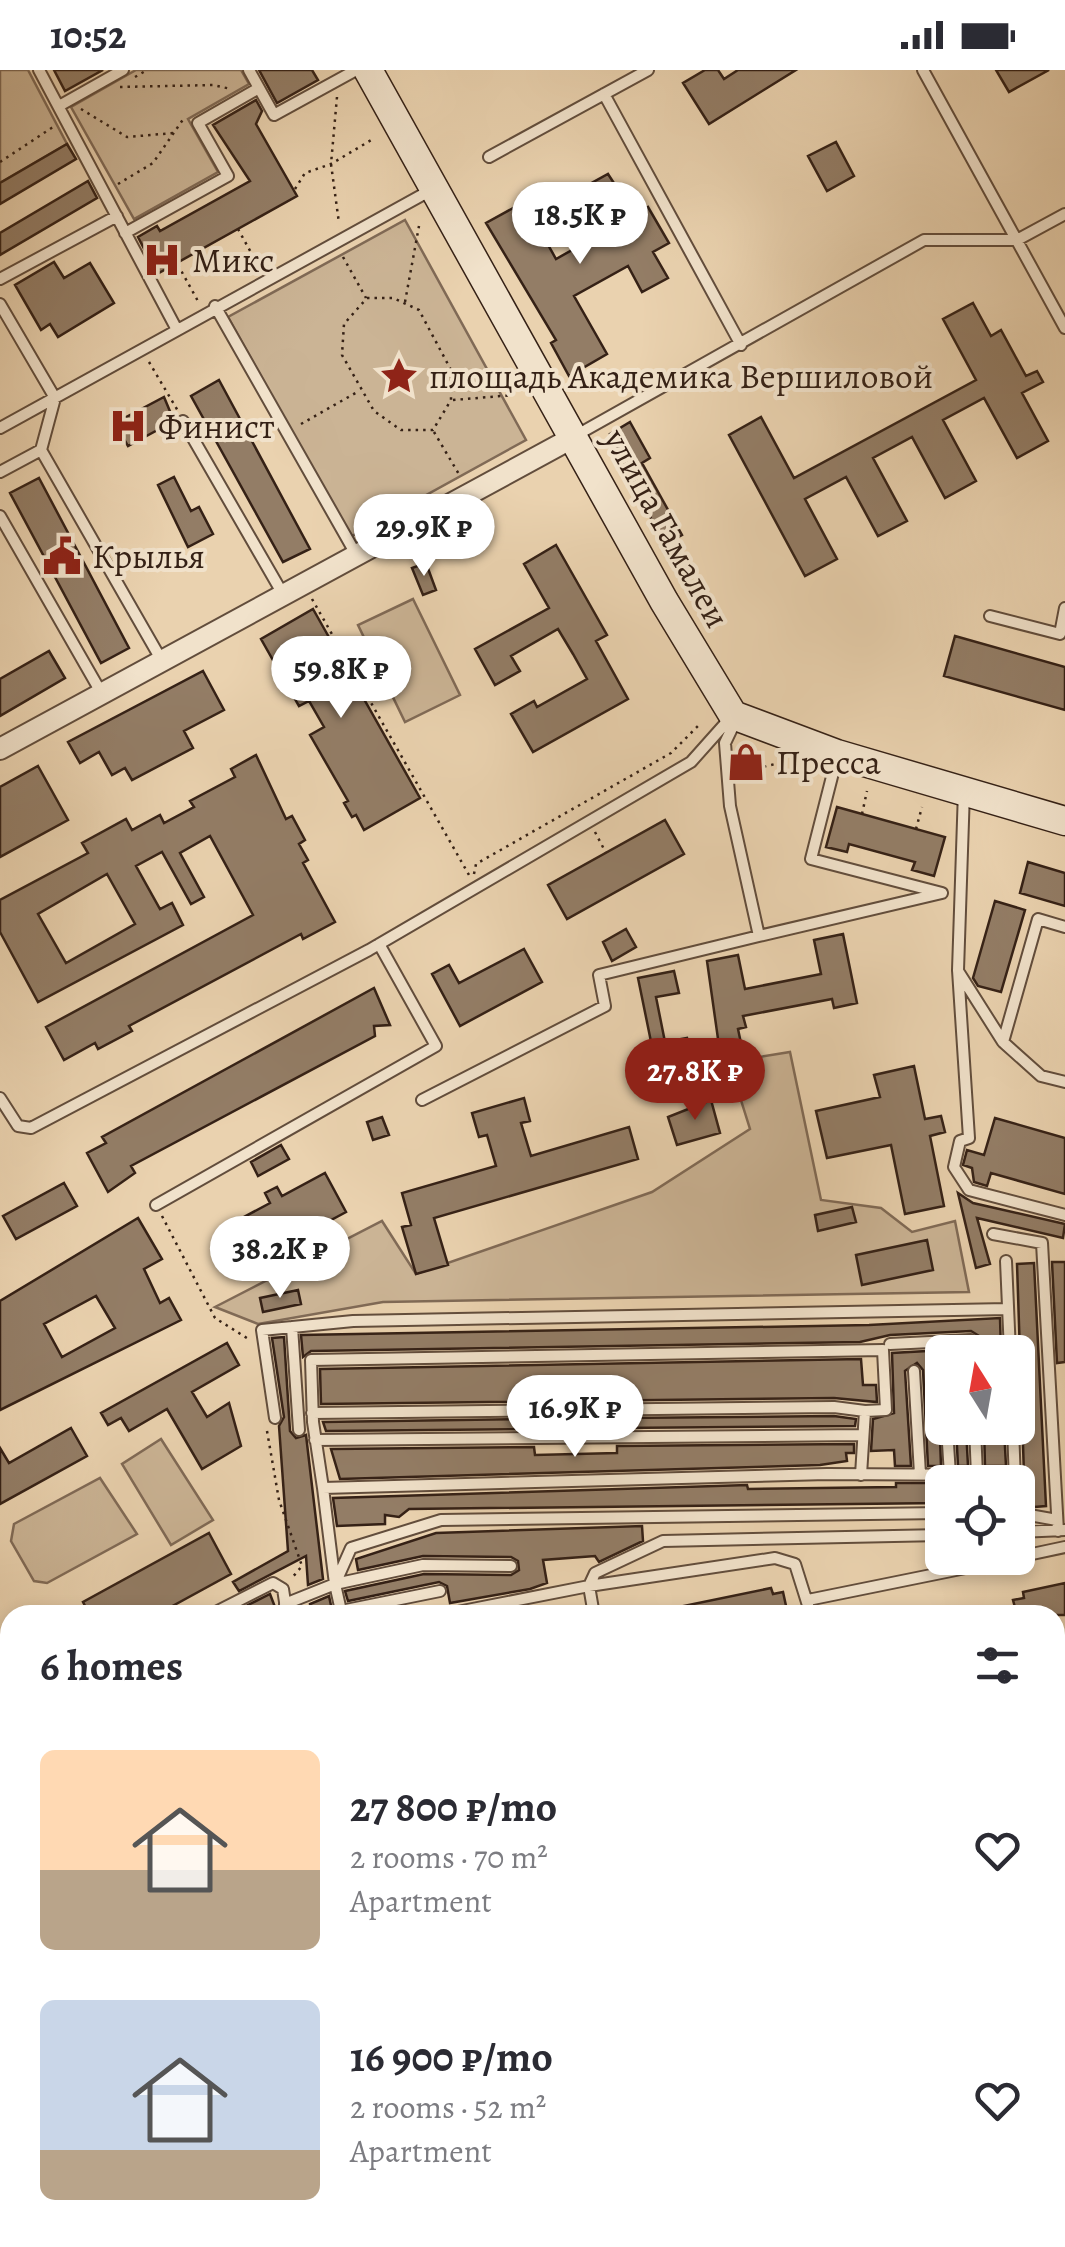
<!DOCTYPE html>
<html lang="en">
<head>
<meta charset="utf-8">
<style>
  body { margin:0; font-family:Alegreya,serif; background:#f2f2f3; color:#2b2b33; height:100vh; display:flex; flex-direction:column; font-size:38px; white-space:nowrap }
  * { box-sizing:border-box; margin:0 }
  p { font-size:32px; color:#7c7c81 }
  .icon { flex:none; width:55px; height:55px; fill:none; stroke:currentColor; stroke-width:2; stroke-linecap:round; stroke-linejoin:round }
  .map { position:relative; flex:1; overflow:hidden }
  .panel { position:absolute; left:0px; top:1535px; width:1065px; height:642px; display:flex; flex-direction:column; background:#fff; border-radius:30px 30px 0 0; box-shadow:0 5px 15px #0003 }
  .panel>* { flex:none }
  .needle { width:65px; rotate:349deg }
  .controls { position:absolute; left:925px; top:1265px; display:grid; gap:20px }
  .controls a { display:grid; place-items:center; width:110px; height:110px; border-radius:15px; background:#fff; box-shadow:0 5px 15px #0003; font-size:50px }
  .price { position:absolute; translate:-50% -85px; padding:0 22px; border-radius:35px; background:#fff; color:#222; font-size:32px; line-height:65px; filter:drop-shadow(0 2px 5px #0008) }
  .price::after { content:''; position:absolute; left:50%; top:60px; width:30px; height:22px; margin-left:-15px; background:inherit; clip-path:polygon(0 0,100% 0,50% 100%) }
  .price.active { background:#8f2418; color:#fff }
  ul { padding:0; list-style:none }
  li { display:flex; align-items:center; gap:30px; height:250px; padding:0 40px }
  li span { display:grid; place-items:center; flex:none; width:280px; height:200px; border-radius:15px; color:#555 }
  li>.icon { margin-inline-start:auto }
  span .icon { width:120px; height:120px; fill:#fffc; stroke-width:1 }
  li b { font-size:42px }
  h2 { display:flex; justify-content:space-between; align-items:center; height:120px; padding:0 40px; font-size:42px }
  .status { display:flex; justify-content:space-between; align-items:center; height:70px; padding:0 50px; background:#fff; direction:ltr }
  .status svg { height:28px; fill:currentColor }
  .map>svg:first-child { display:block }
  .green { fill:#cbb495; stroke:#806a56; stroke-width:2.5 }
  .building { fill:#937d66; stroke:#352116; stroke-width:2.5; fill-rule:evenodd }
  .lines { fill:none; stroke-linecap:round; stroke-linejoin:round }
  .lane-casing { stroke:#624d3c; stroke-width:14 }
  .street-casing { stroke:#624d3c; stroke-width:24 }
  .secondary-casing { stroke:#352116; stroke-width:31 }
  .path { stroke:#352116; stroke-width:2.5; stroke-dasharray:2.5 5; stroke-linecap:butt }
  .lane { stroke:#f1e2cb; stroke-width:10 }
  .street { stroke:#f1e2cb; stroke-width:20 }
  .secondary { stroke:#f1e2cb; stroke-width:28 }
  .tram { stroke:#352116; stroke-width:2.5 }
  .labels { text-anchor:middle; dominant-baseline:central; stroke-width:8; stroke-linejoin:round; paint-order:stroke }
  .poi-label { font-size:35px; fill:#352116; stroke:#f1e2cb; text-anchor:start }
  .street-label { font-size:35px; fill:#352116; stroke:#f1e2cb }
</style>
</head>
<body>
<div class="status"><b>10:52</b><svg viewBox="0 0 49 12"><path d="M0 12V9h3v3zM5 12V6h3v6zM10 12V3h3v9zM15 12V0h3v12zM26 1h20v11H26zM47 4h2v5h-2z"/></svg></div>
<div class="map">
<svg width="1065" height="2177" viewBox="0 0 1065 2177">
  <rect width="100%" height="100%" fill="#ead2af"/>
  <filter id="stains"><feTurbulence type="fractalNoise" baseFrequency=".002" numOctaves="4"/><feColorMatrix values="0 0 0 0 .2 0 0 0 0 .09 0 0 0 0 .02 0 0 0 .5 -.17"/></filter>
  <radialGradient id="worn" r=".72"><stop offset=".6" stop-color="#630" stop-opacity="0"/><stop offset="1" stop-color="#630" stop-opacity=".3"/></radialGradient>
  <path class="green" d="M0,0h28l39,74 -67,39z
    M136,0h105l8,14 -61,35 30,53 -84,47 -63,-112z
    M405,150l121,220 -176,97 -122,-220z
    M413,529l47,96 -55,27 -47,-97z
    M790,982l31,148 60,8 31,24 43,-11 14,71 -586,10 -125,22 -43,-17 167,-86 34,53 236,-82 98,-63 -21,-67z
    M161,1369l52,81 -42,25 -49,-81z
    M100,1408l37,56 -90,49 -13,-2 -23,-40 3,-17z
    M0,1693l10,10v249l-10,4z
    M10,1984v184h397l4,9h-411v-191z"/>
  <path class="building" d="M54,0h49l-38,21z
    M259,0h53l6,10 -41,23z
    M705,0h13l6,9 14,-9h58l-87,54 -26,-41z
    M996,0h53l-40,22z
    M256,30l6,11 -6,13 41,72 -140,78 -19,-37 19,-11 3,5 90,-50 -37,-56z
    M836,72l18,34 -27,15 -19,-35z
    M67,74l9,15 -76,45v-21z
    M608,104l26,40 14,-7 21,36 -16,9 15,26 -26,14 -14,-26 -54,30 33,58 -38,22 -18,-33 5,-3 -70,-117 38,-21 32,57 50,-28 -20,-45z
    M88,111l9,17 -97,57v-22z
    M54,192l10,16 26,-15 24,40 -56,34 -8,-13 -9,6 -26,-45z
    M973,233l18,33 10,-6 25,46 11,-5 6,11 -21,11 26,48 -31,17 -33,-60 -41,22 33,61 -31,17 -33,-61 -39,21 34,63 -29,15 -32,-59 -41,22 32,60 -32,17 -76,-141 32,-18 33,61 182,-98 -33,-61z
    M219,310l91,169 -27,13 -92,-166z
    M164,327l10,24 -46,25 -13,-23z
    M630,352l20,36 -8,5 40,72 -18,10 -54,-111z
    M174,407l17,34 8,-4 14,27 -25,13 -30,-62z
    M39,408l90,170 -28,15 -91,-170z
    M556,475l51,90 -11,6 32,58 -95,53 -22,-38 23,-13 3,6 50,-28 -14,-25 -15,-25 -47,27 9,15 -25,14 -20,-36 74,-41 -25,-44z
    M426,493l10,27 -13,5 -11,-27z
    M313,539l107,189 -56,32 -8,-15 -4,2 -8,-14 4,-2 -38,-66 14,-8 -15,-26 -10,5 -38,-67z
    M955,566l110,31v43l-121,-34z
    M49,581l16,27 -65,38v-37z
    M203,601l21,39 -40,21 9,17 -61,32 -7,-12 -13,7 -13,-23 -19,11 -12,-21z
    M256,685l30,64 6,-3 13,24 -6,4 9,16 -5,3 32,59 -32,17 -2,-5 -172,92 3,5 -34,18 -3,-6 -31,17 -18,-33 207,-112 -43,-79 -30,17 24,44 -13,7 -29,-52 -26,14 24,43 12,-6 11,22 -145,77 -38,-70v-32l88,-47 -6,-10 44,-24 6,11 28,-15 4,8 30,-16 -4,-6 45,-24 -4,-8zM107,804l28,50 -69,39 -28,-49z
    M38,696l30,54 -68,37v-70z
    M837,737l108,30 -11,39 -22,-6 3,-8 -66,-18 -2,8 -21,-5z
    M665,750l19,34 -117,65 -19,-34z
    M1028,792l37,11v33l-45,-13z
    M995,831l30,9 -24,82 -23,-6 -5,-8z
    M626,859l10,18 -24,14 -9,-19z
    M843,864l14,69 -23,5 -2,-9 -89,17 3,11 -8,2 4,19 -22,5 -13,-92 31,-6 7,34 76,-15 -7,-34z
    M524,879l18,33 -82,44 -28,-52 17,-9 10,18z
    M674,901l5,22 -23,4 9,45 22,-4 3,13 -23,5 2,13 -12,2 -19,-93z
    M374,918l16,37 -16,1 1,10 -244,130 4,7 -27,19 -21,-39 19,-10 -4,-6z
    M914,996l11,53 16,-3 4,16 -15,4 14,70 -39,8 -14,-69 -64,13 -11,-47 64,-14 -6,-22z
    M524,1028l6,23 -9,2 10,33 98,-29 9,32 -204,59 14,47 -32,9 -14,-47 9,-2 -9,-32 94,-27 -9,-31 -8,2 -7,-24z
    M711,1030l9,33 -43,12 -9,-28z
    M382,1047l7,18 -16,5 -6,-18z
    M995,1048l70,20v56l-74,-21 -4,13 -13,-4 -2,-14 -9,-3 4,-15 17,5z
    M281,1075l8,14 -31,17 -7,-14z
    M325,1103l21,39 -108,58 -20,-39 52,-28 -5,-10 12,-6 5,9z
    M64,1113l13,23 -61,33 -13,-23z
    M958,1123l15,10 92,21 -2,14 -86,-20 13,46 -14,4z
    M852,1137l4,15 -38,9 -3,-16z
    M138,1148l24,41 -18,10 16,34 9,-5 12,22 -181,90v-109zM96,1226l19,32 -53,29 -18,-33z
    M927,1170l6,30 -71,15 -6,-30z
    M1052,1192h13v100l-8,1z
    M1034,1193l12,243 -12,1 -9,-2 -8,-241z
    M298,1220l3,14 -38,8 -3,-14z
    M1000,1248l1,34h-20l-2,-16 -8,-5 -81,4 -30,7 -549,9 -8,6 -2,-22 568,-10z
    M284,1267l6,94 6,7 10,-3 17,144 -15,6 -2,-29 -67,35 -6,-9 55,-31 -9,-125 5,-9 -12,-79z
    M227,1273l12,22 -47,27 15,25 22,-14 12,43 -39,23 -35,-60 -38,22 -8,-13 -13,7 -7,-12z
    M963,1279l-26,3 4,114h-13l-5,-96 -6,-7 -12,8 6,95h-16l-1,-16 -23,1 2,-32 21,-6 -2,-60z
    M861,1289l2,26h13l1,17 -43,-4 -513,6 -1,-35z
    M834,1346l22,3 -1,7 -237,2v-10z
    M534,1349v10l-208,2 -3,-9z
    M71,1358l16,28 -87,48v-56l9,15z
    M956,1358h10l2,38h-10z
    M984,1358h20l2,38h-21z
    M854,1374v9h-8l1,8 -27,4 -480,14 -9,-30 203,-2 1,8 82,-2v-7z
    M896,1413h46v20l-533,6 -10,8 -14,-2v9l-48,2 -4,-28 414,-13 1,4 148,-2z
    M642,1456l1,15 -44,21 -4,-6 -52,4 4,23 -17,6 -80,14 -3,-17 -8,-4 -91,19 -3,-10 79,-17 87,1 8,-5 -1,-9 -7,-4 -88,-1 -65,14 -2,-11 80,-26z
    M209,1463l22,41 -75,41h-66l-7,-13z
    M1065,1513v32h-48l-4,-15 11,-2 -1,-6z
    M771,1518l2,6 10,-2 5,23h-119v-6z
    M270,1524l8,21h-23l-7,-10z
    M329,1526l4,19h-22l-1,-11z"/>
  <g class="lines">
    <g class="lane-casing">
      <path id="lane" d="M39,0l137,258
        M923,0l142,258
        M259,18l15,27 82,-45
        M604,24l137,251
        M59,36l64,-36
        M489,87l159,-87
        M125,163l103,-57 -30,-53 61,-35 -10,-18
        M0,209l117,-63
        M0,234l55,94 -14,52 121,211
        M215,236l142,250
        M183,351l101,175
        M0,358l433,-239
        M575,366l349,-196h93l48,-26
        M0,402l41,-22
        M0,446l102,178
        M990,546l70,18 5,-26
        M964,721l-6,179 11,168 -9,3 -6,26 15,23 96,25
        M759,866l183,-43 -131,-34 26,-102
        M958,901l45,71 35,-123 27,8
        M1003,972l38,34 24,6
        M0,1028l18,28 13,2 338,-178 322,-188 41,-46
        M422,1030l183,-94 -6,-31 160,-39 -29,-130 -5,-63 11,-23
        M156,1135l280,-159 -57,-102
        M993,1164l49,9 16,288
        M1006,1191l4,91
        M292,1257l7,103
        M890,1274l81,-4 1,12
        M914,1301l6,103
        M312,1343l522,-6 31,4
        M275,1348l-13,-88 91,-9 655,-12
        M947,1358l3,47
        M975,1358l2,47
        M1013,1358l2,54
        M315,1370l548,-5
        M323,1418l-10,-66 -2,-62 572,-10 3,60 -21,1 -4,64
        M1018,1443l39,7
        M1018,1462l47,-2
        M1018,1487l47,-10
        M335,1514l-12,-96 504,-14 170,1 8,7
        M440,1521l-99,20 -6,-27 16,-36 90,-28 501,-7
        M808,1530l207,-42
        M285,1534l50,-20 88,-19 88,1
        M210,1545l63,-32 10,6 4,26
        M442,1545l147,-29 6,-13 68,-32 279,-6
        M594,1545l-5,-29 186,-28 20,6 16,51
        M1055,1583l10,-2
        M1055,1644l10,49
        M1055,1817l10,50
        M1055,2164l10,-2
        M587,2168l2,9
        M982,2177l52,-9"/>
    </g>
    <g class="street-casing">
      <path id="street" d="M0,679l574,-312
        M1055,1704l10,-2
        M467,2168l2,9"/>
    </g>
    <g class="secondary-casing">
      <path id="secondary" d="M368,0l296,531 69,114 104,39 228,67
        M0,1640l10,10
        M450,2168l3,9"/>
    </g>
    <path class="path" d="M135,7l12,-7
      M120,17l93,-2 18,4
      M337,27l-6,67 8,59
      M81,39l46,28 47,-4
      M0,92l53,-35
      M118,114l35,-21 31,-45
      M295,119l10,-16 26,-9 42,-25
      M238,159l21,38
      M343,187l23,41
      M178,195l21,38
      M367,228h26l26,12 32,60v30l-18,30h-32l-27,-19 -32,-56 2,-31z
      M405,232l14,-76
      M149,292l29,49
      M453,330l60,-5
      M301,354l58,-33
      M434,362l26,44
      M312,529l157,276
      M742,702l33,-8
      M862,744l5,-23
      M916,759l6,-22
      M595,762l11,21
      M474,804l2,-10 195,-111 27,-27
      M162,1146l53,102 35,22
      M267,1361l12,69 23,66 -11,13
      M0,1607l10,10
      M0,1688l10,10
      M1055,1937l10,4
      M351,2168l1,9
      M396,2168l4,9
      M497,2168l2,9
      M232,2177l22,-9
      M280,2177l5,-9"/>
    <use href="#lane" class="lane"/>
    <use href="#street" class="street"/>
    <use href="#secondary" class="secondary"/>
    <path class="tram" d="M0,1678l10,10
      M413,2168l4,9"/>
  </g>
  <defs>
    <g id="hospital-bare" transform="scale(3)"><path d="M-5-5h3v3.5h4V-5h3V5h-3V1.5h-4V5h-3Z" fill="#8f2418" stroke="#f1e2cb" stroke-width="2.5" paint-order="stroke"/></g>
    <g id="sight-bare" transform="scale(3)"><path d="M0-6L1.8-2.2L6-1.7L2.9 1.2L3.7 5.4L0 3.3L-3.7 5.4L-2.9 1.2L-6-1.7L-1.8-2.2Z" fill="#8f2418" stroke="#f1e2cb" stroke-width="2.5" paint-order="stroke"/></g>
    <g id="civic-bare" transform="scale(3)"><path d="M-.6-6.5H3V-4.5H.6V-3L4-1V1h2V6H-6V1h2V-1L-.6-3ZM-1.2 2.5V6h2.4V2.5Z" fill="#8f2418" stroke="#f1e2cb" stroke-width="2.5" paint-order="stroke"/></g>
    <g id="shop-bare" transform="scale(3)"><path d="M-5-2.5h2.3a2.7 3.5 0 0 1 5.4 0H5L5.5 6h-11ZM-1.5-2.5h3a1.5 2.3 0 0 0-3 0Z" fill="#8f2418" stroke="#f1e2cb" stroke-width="2.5" paint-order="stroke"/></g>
  </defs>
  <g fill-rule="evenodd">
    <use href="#hospital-bare" x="162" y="190"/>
    <use href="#sight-bare" x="399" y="306"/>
    <use href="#hospital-bare" x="128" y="356"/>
    <use href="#civic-bare" x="62" y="486"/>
    <use href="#shop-bare" x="746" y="692"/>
  </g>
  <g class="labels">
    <g class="poi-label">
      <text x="192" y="190">Микс</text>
      <text x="429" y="306">площадь Академика Вершиловой</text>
      <text x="158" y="356">Финист</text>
      <text x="92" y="486">Крылья</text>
      <text x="776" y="692">Пресса</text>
    </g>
    <g class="street-label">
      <text transform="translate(667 458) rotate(61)">улица Гамалеи</text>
    </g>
  </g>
  <rect width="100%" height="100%" filter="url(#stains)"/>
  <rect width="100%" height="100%" fill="url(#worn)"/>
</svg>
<div class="controls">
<a><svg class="needle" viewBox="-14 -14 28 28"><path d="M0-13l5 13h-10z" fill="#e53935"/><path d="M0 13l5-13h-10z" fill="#7c7c81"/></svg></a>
<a><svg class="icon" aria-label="locate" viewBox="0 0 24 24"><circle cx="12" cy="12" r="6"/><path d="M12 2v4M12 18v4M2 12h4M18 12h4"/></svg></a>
</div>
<b class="price" style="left:580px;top:197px">18.5K ₽</b>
<b class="price" style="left:424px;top:509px">29.9K ₽</b>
<b class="price" style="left:341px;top:651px">59.8K ₽</b>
<b class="price active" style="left:695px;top:1053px">27.8K ₽</b>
<b class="price" style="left:280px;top:1231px">38.2K ₽</b>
<b class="price" style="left:575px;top:1390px">16.9K ₽</b>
<section class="panel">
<h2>6 homes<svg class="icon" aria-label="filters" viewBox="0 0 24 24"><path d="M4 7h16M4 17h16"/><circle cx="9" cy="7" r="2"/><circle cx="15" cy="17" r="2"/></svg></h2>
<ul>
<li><span style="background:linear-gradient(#ffd9b3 60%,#b9a48a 0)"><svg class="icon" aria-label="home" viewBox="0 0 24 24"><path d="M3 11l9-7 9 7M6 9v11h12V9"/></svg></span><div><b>27 800 ₽/mo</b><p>2 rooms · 70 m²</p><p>Apartment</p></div><svg class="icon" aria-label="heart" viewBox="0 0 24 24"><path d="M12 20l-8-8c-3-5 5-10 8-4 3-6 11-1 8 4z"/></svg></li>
<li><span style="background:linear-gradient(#c9d6e8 75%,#b9a48a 0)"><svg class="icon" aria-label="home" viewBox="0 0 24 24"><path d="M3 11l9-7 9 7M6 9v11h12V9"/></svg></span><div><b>16 900 ₽/mo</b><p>2 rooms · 52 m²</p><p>Apartment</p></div><svg class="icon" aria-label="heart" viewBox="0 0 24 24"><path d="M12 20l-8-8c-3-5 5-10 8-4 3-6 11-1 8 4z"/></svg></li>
</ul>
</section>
</div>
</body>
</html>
